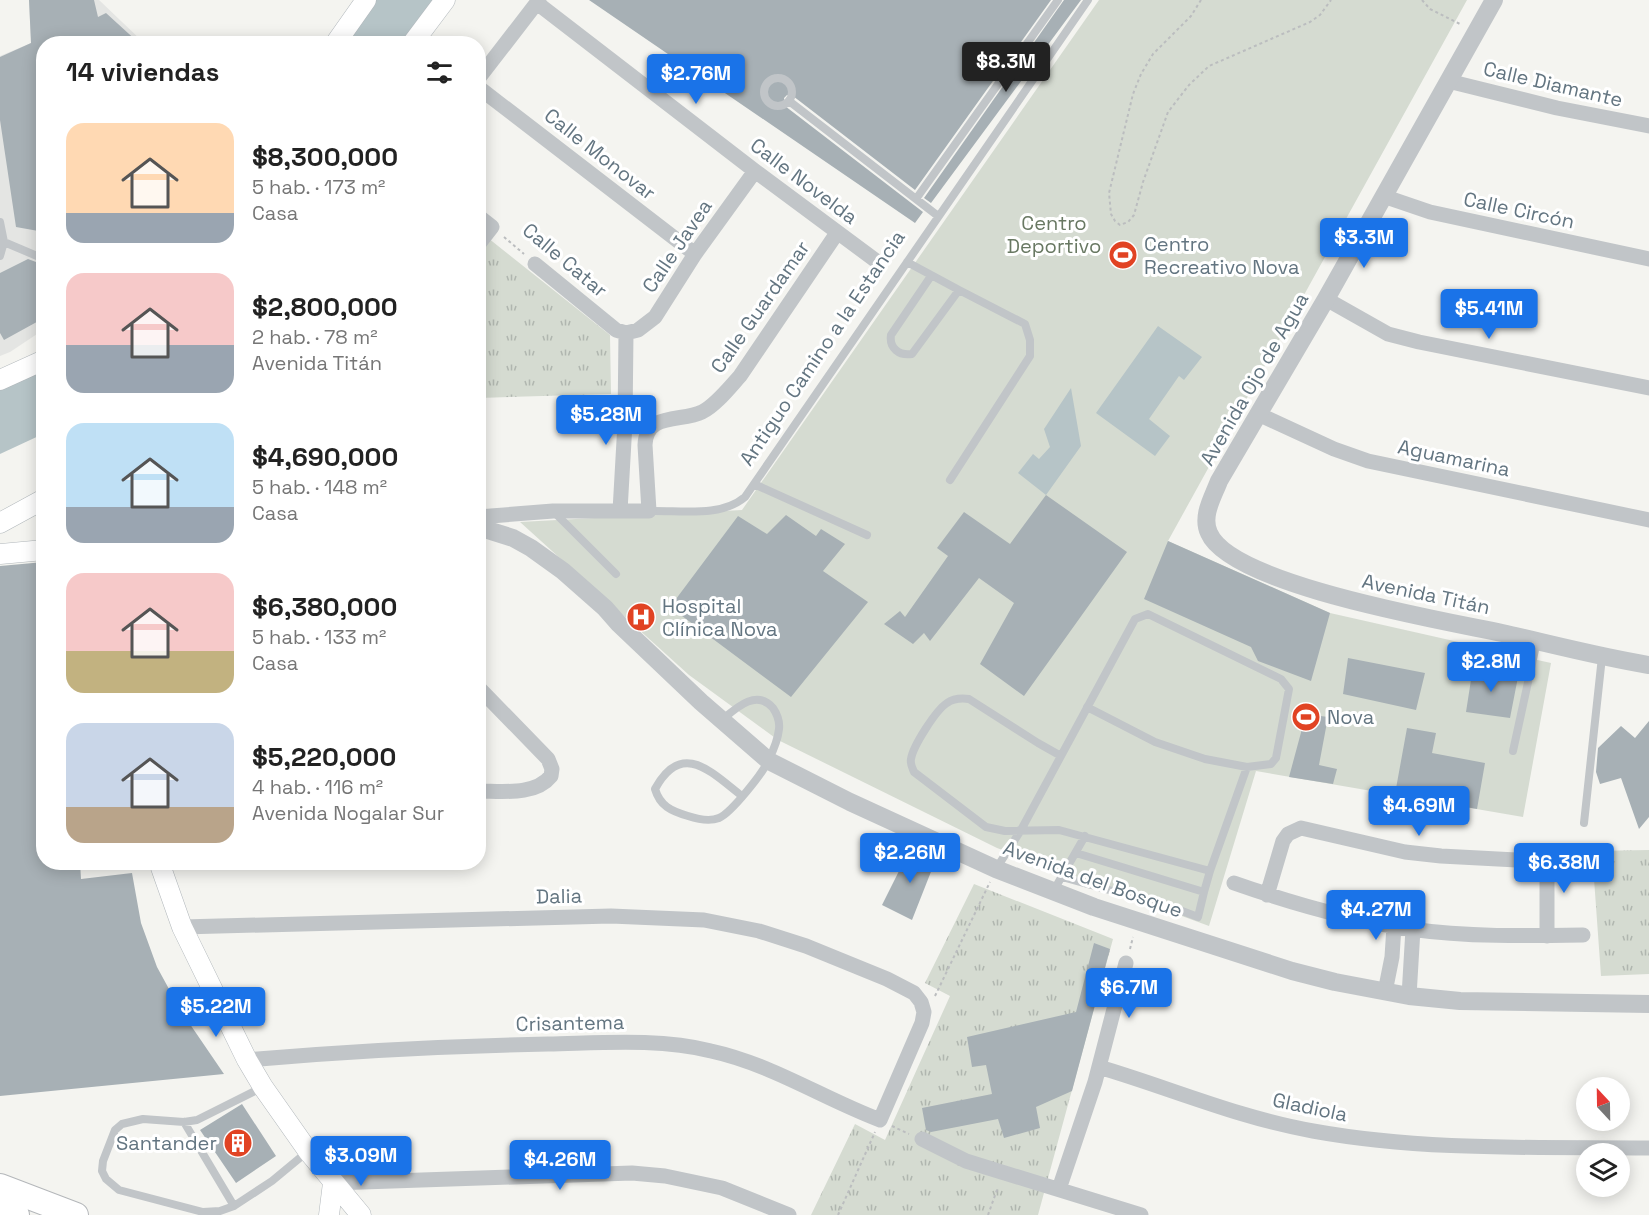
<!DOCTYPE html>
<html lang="es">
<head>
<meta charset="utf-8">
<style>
  body { margin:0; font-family:"Space Grotesk",sans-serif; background:#f6f6f6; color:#222; height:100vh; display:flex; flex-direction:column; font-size:22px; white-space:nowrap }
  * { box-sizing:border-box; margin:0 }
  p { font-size:20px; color:#767676 }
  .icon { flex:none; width:33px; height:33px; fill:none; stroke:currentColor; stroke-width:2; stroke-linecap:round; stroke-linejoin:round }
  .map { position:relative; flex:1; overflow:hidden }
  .details { position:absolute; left:36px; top:36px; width:450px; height:834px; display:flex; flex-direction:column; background:#fff; border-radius:24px; box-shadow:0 3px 15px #0003 }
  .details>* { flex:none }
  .needle { width:39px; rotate:338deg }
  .fabs { position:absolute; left:1576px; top:1077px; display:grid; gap:12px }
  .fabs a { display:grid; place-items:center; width:54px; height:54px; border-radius:50%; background:#fff; box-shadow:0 3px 15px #0003; font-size:30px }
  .price { position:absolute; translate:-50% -51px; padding:0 14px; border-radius:6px; background:#1a73e8; color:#fff; font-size:20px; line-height:39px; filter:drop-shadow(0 2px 3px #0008) }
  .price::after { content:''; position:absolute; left:50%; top:36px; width:18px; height:14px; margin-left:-9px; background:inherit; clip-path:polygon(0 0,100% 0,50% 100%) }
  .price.active { background:#222; color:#fff }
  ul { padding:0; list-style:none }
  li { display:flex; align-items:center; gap:18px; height:150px; padding:0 30px }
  li span { display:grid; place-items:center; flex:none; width:168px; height:120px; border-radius:18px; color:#555 }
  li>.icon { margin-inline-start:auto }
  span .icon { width:72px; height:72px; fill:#fffc; stroke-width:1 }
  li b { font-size:26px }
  h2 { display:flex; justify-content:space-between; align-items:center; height:72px; padding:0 30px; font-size:26px }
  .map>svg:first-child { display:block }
  .built { fill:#e4e5e3 }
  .park { fill:url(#park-tufts) }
  .pitch { fill:#d5dbd1 }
  .water { fill:#b6c4c7 }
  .building { fill:#a7b0b5 }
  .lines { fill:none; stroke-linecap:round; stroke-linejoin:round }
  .secondary-casing { stroke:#b1b7bb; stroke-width:21 }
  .trunk-casing { stroke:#b4b7ba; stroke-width:26 }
  .path { stroke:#bbbdbf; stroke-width:2; stroke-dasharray:3 3; stroke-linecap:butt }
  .service { stroke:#c1c5c8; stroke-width:8 }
  .minor { stroke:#c1c5c8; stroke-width:15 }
  .tertiary { stroke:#c1c5c8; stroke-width:18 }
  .secondary { stroke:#fff; stroke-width:20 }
  .trunk { stroke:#fff; stroke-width:24 }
  .labels { text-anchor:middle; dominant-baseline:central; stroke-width:6; stroke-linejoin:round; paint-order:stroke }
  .street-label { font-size:20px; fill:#637581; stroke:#fff }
  .park-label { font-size:20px; fill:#687862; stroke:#fff }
  .poi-label { font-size:20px; fill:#637581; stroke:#fff; text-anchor:start }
</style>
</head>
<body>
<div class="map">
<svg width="1649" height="1215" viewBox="0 0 1649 1215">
  <defs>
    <pattern id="park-tufts" width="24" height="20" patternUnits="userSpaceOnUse" patternTransform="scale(1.5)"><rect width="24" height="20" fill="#d5dbd1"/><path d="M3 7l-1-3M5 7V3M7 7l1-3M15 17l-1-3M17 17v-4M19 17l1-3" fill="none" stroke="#b0b6af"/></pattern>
  </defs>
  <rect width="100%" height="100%" fill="#f4f4f0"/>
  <path class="built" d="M29,0h70l45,43 -100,1 -1,286 -33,22 -10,4v-300l31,-13z"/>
  <path class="park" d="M488,238l122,97 1,59 -132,4 -1,-145z
    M1649,850v124l-48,2 -9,-125z
    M974,884l139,55 -75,276h-227l44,-91 30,16 65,-144 -25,-13z"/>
  <path class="pitch" d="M1099,0h368l-299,541 162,72 221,50 -28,154 -267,-46 -47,155 -212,-78 -219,-108 -89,-65 -169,-153 222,-12z"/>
  <path class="water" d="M366,0h79l-33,43 -77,1z
    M1158,326l44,31 -18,23 -5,-4 -30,43 21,17 -15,20 -59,-43z
    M43,369v65l-43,20v-68z
    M1071,388l10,58 -35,49 -28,-22 15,-19 6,5 11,-12 -6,-18z"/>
  <path class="building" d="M29,0h65l4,17 8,-4 34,31h-96v188l-28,-5 -16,-107v-63l31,-14z
    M589,0h462l-136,190 -122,-94 -6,-1 -3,3 1,8 138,106 -8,11z
    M1064,0h17l-150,203 -7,-5z
    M28,259l16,6v53l-40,22 -4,-7v-60z
    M1046,495l81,57 -103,144 -44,-32 34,-61 -35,-25 -49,63 -6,-8 -11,11 -29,-20 16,-13 5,6 43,-61 -11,-8 27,-36 46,32z
    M786,515l30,21 5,-7 24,15 -22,27 45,31 -77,95 -121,-90 68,-91 29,18z
    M1168,541l162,72 -19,68 -53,-20 -7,-14 -107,-48z
    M44,562v300h36l1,17 51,-6 9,50 16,44 24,44 43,63 -224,22v-530z
    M1348,658l77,15 -9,37 -73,-16z
    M1473,667l45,10 -8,41 -44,-6z
    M1306,714l22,3 -9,48 18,4 -4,15 -44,-7z
    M1649,721v96l-10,12 -18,-51 -21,6 -4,-12 2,-24 23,-22 14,12z
    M1407,728l29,5 -4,20 53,10 -8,46 -82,-15z
    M910,849l26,10 -24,61 -30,-15z
    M1094,943l16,6 -38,142 -36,16 4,21 -36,10 -6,-19 -67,13 -5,-2 -4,-22 70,-14 -6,-29 -14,2 -5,-30 109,-25z
    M242,1104l34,52 -40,27 -36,-53z"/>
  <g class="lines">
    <g class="secondary-casing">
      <path id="secondary" d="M335,44l31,-44
        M412,44l33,-44
        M0,380l44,-20
        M0,523l44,-24
        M0,554l44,-4
        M159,862l23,65 65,133 16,27 45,64 53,64
        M329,1215l4,-32"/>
    </g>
    <g class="trunk-casing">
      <path id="trunk" d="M0,1186l76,29
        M0,1210l17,5"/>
    </g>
    <path class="path" d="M1201,0l-10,16 -38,38 -12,20 -8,20 -24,99 2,21 4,7 5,4 8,-3 6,-7 9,-33 25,-70 21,-27 20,-19 101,-44 10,-7 11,-15
      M1422,0l8,9 32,16
      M504,237l20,17
      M1130,949l3,-12
      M935,996l55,-114
      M892,1126l17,8
      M838,1215l37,-83
      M988,1215l10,-28"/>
    <path class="service" d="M764 92a14 14 0 1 1 28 0a14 14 0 1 1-28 0Z
      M789,101l127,98 142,-199
      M916,199l22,17
      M0,222l4,20 40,17
      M0,256l4,-14
      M907,262l52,28 -47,64c-13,2 -23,-6 -21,-19l40,-59
      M950,480l80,-124v-16l-5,-16 -66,-34
      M754,484l113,51
      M649,511c31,-1 71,7 96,-14l343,-497
      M554,512l62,62
      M723,719c14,-12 34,-30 50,-11 4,6 7,13 6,21 -1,9 -6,22 -10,30 -5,13 -38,54 -50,59 -10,4 -22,1 -31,-2 -17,-5 -28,-10 -33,-27 27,-50 57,-16 87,7
      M1513,751l24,-110
      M1061,756l-23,-13 -69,-44c-8,-1 -15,-1 -22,4 -11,7 -34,43 -36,56 -1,5 1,8 3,13l72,55 19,4 54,-1 151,41 37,-104
      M1584,823l18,-166
      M996,869l25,-39 114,-211 13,-5 133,65 8,10 -13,69 -5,6 -24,3 -42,-8 -50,-17 -68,-35
      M1062,877l112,31 24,9 6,-25 -128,-39
      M1054,890l31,-54
      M1204,892l6,-21
      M263,1087l-66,33 -13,2 -41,-3 -21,5 -7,6 -12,31 -1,10 4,8 13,11 84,22 17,-1 14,-5 38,-25 35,-29
      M184,1122l50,84"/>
    <path class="minor" d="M537,3l218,168 120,89
      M478,79l61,-79
      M1448,81l109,27 92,18
      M478,87l217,167
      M1383,196l47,16 219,47
      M478,216l14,11 -14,18
      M535,264l81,66 10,3 12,-3 17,-13 40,-63 60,-83
      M1326,299l62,35 31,8 230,46
      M1258,414l76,35 34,12 281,59
      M620,511l5,-88 1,-90
      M478,517l75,-6h96l-4,-66c1,-33 37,-23 57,-33 13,-6 28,-25 38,-36l97,-143
      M478,687l70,72 4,10 -1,7c-16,20 -49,15 -73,15
      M1234,883c57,20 116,37 176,46 57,8 116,7 173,6
      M1267,895l16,-54 5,-7 13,-6 104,24 36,4 93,5 7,4 6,12v59
      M182,927l429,-11 93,4 55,11 47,15 81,33 27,14 7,9 3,10 -2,11 -42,97c-56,-21 -109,-56 -169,-69 -52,-13 -110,-8 -163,-7 -101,2 -201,7 -301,16
      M1385,992l7,-35 2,-31
      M1409,996l4,-67
      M1099,1067c71,21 140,51 214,64 110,20 224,16 336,17
      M922,1139l44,22 175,54
      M333,1183l299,-10 33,3 57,12 67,27
      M1059,1189l36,-107 31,-119"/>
    <path class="tertiary" d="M1494,0l-168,299 -107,182c-6,16 -18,35 -10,52 22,52 237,88 293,100 49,11 98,24 147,32
      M478,527l35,11 18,10 32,23 42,37 14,16 82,78 68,59 81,41 146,67 98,38 198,64 43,11 74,14 51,5 189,3"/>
    <use href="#secondary" class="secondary"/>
    <use href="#trunk" class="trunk"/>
  </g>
  <defs>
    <g id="stadium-disc" transform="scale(1.5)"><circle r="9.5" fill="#e14323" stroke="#fff"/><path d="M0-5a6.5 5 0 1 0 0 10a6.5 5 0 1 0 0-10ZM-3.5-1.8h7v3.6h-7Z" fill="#fff"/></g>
    <g id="hospital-disc" transform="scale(1.5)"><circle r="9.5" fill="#e14323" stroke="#fff"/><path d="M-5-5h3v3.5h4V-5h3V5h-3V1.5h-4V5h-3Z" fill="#fff"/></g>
    <g id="building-disc" transform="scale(1.5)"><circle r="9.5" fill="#e14323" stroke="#fff"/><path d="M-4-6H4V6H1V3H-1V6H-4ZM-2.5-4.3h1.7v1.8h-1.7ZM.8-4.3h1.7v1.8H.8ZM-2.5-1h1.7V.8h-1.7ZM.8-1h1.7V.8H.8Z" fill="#fff"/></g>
  </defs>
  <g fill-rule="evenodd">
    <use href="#stadium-disc" x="1123" y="255"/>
    <use href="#hospital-disc" x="641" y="617"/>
    <use href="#stadium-disc" x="1306" y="717"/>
    <use href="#building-disc" x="238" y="1143"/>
  </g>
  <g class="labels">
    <g class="street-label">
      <text transform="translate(1553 84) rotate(13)">Calle Diamante</text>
      <text transform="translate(600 154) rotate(38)">Calle Monovar</text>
      <text transform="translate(804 181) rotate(37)">Calle Novelda</text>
      <text transform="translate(1519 210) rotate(12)">Calle Circón</text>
      <text transform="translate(677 246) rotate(-56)">Calle Javea</text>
      <text transform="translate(565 260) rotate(40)">Calle Catar</text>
      <text transform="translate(760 307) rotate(-55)">Calle Guardamar</text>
      <text transform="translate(822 348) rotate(-56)">Antiguo Camino a la Estancia</text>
      <text transform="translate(1254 379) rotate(-60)">Avenida Ojo de Agua</text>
      <text transform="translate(1454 458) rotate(12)">Aguamarina</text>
      <text transform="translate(1426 594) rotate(12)">Avenida Titán</text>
      <text transform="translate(1093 879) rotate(20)">Avenida del Bosque</text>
      <text transform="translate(559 896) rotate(-1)">Dalia</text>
      <text transform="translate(570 1023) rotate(-1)">Crisantema</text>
      <text transform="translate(1310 1107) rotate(12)">Gladiola</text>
    </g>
    <g class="park-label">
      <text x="1054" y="223">Centro<tspan x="1054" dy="23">Deportivo</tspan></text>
    </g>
    <g class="poi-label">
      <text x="1144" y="244">Centro<tspan x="1144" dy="23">Recreativo Nova</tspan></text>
      <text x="662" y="606">Hospital<tspan x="662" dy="23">Clínica Nova</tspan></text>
      <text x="1327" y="717">Nova</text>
      <text x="217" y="1143" text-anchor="end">Santander</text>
    </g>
  </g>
</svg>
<div class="fabs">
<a><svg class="needle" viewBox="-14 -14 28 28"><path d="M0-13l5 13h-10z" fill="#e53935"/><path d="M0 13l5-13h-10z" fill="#767676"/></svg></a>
<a><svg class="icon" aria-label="layers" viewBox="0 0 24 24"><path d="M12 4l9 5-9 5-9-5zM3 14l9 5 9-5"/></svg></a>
</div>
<b class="price active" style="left:1006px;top:93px">$8.3M</b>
<b class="price" style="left:696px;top:105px">$2.76M</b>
<b class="price" style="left:1364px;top:269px">$3.3M</b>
<b class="price" style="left:1489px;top:340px">$5.41M</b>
<b class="price" style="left:606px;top:446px">$5.28M</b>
<b class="price" style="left:1491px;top:693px">$2.8M</b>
<b class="price" style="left:1419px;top:837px">$4.69M</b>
<b class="price" style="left:910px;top:884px">$2.26M</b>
<b class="price" style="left:1564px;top:894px">$6.38M</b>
<b class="price" style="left:1376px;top:941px">$4.27M</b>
<b class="price" style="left:1129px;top:1019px">$6.7M</b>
<b class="price" style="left:216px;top:1038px">$5.22M</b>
<b class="price" style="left:361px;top:1187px">$3.09M</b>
<b class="price" style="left:560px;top:1191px">$4.26M</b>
<section class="details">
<h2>14 viviendas<svg class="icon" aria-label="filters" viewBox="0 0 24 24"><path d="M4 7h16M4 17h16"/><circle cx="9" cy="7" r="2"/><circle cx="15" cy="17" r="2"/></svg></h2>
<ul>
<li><span style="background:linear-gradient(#ffd9b3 75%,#9aa5b1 0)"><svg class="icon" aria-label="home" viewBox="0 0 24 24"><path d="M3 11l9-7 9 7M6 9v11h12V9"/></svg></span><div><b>$8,300,000</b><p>5 hab. · 173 m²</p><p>Casa</p></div></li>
<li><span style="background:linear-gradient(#f6c9c9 60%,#9aa5b1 0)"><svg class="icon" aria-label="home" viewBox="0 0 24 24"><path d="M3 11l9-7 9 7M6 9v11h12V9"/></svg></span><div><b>$2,800,000</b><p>2 hab. · 78 m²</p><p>Avenida Titán</p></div></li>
<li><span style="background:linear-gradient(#bfe0f5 70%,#9aa5b1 0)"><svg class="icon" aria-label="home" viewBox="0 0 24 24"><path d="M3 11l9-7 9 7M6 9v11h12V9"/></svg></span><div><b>$4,690,000</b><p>5 hab. · 148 m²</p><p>Casa</p></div></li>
<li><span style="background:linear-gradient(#f6c9c9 65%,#c2b280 0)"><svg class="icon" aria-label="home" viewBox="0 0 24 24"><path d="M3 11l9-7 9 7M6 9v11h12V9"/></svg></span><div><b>$6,380,000</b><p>5 hab. · 133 m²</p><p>Casa</p></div></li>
<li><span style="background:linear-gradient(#c9d6e8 70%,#b9a48a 0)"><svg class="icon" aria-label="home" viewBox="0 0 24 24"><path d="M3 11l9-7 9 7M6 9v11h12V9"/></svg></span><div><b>$5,220,000</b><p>4 hab. · 116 m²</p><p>Avenida Nogalar Sur</p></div></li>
</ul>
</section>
</div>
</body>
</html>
